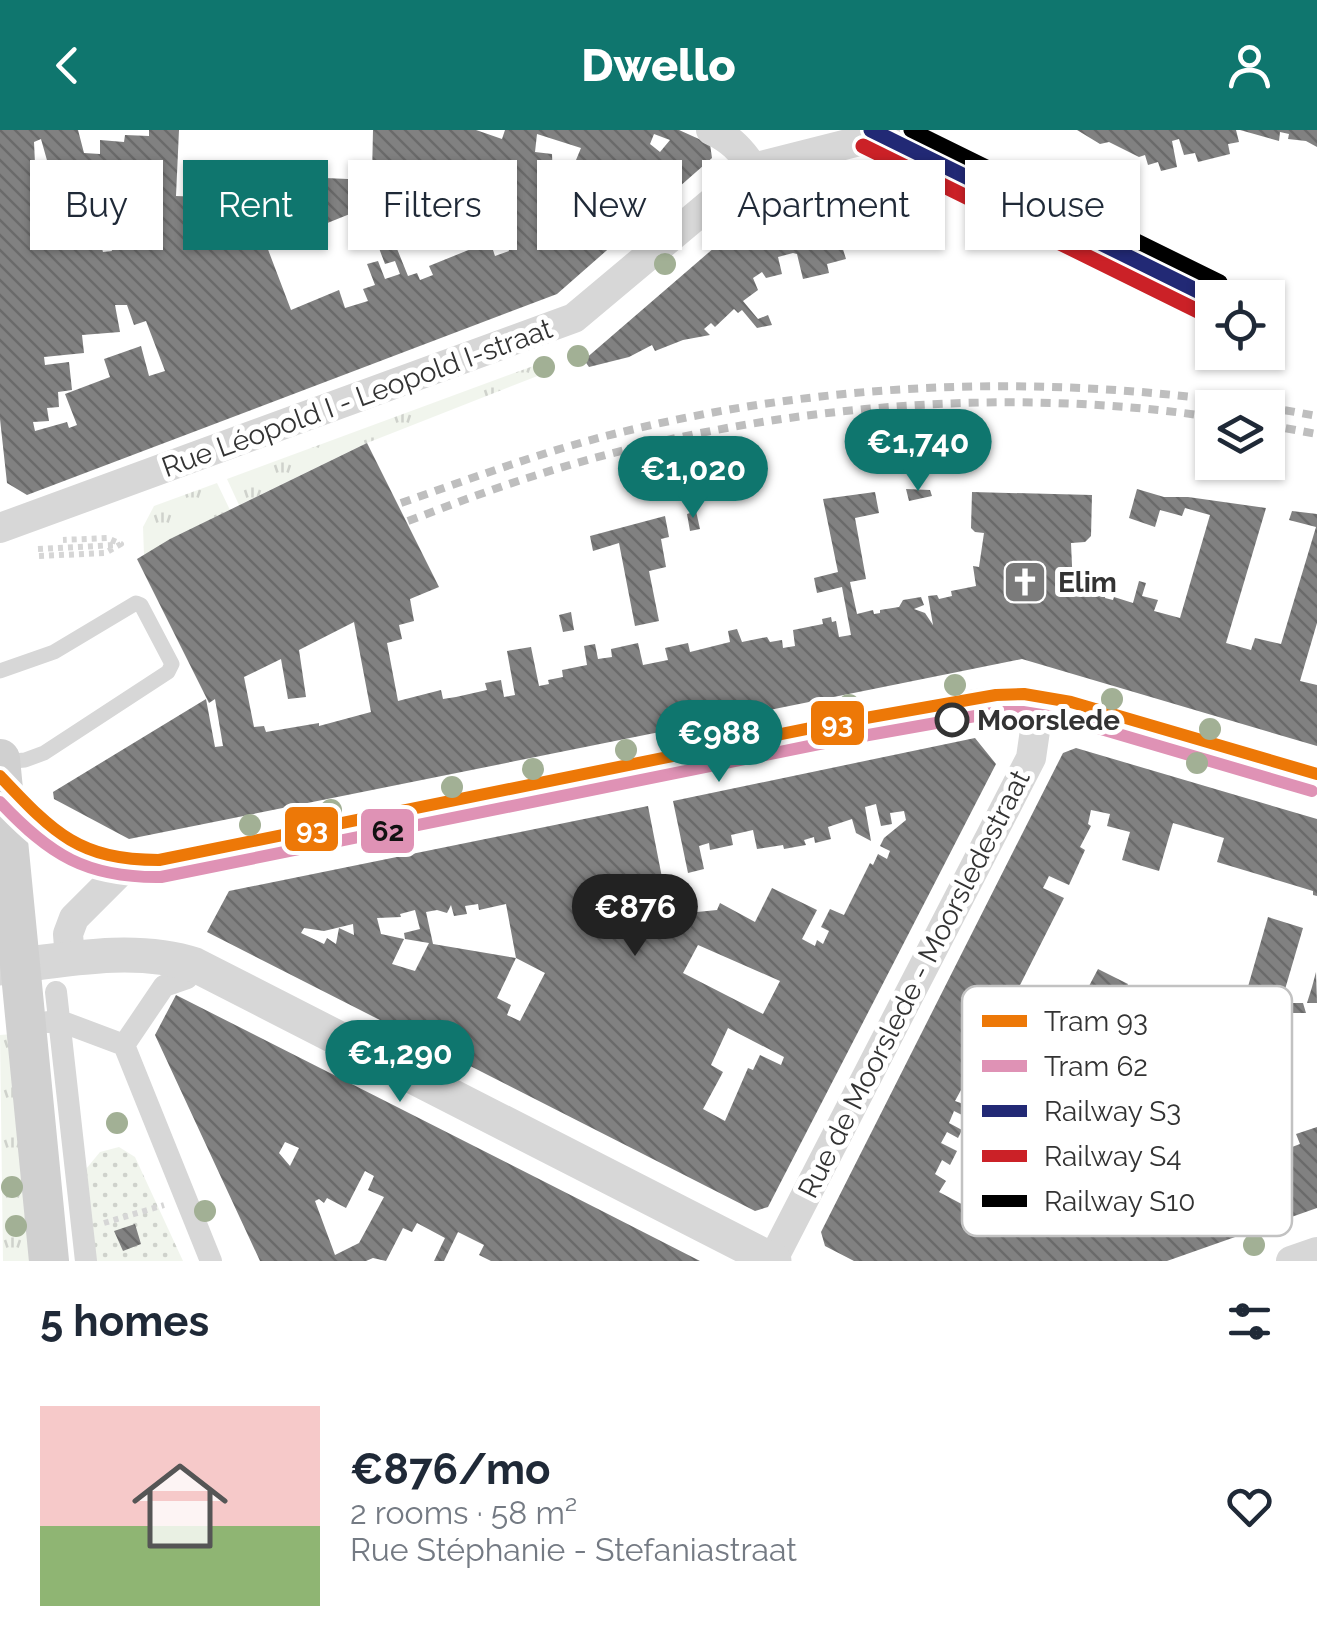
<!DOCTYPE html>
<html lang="en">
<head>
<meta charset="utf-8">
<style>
  body { margin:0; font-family:Raleway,sans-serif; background:#f6f6f7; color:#1f2937; height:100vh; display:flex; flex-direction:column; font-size:38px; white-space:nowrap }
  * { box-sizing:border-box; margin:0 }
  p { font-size:32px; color:#747a83 }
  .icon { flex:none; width:55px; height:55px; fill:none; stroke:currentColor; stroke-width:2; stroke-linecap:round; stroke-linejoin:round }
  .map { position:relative; height:1131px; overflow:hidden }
  .side { display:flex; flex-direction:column; background:#fff; flex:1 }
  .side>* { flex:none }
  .banner { position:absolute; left:30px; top:30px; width:1258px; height:90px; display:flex; gap:20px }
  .fabs { position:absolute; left:1195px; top:150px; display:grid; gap:20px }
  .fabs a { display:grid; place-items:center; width:90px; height:90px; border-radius:0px; background:#fff; box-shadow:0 2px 8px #0004; font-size:50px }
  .price { position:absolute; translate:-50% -85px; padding:0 22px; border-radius:35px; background:#0f766e; color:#fff; font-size:32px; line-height:65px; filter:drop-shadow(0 2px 5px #0008) }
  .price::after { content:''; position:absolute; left:50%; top:60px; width:30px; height:22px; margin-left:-15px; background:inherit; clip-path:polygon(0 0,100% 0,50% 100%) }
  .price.on { background:#222; color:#fff }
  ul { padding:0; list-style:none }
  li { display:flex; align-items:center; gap:30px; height:250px; padding:0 40px }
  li+li { border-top:2px solid #e0e1e3 }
  li span { display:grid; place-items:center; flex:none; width:280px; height:200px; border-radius:0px; color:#555 }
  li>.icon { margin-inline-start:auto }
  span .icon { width:120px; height:120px; fill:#fffc; stroke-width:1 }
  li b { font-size:42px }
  h2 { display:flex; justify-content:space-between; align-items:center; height:120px; padding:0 40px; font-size:42px }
  .pill { padding:0 35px; border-radius:0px; background:#fff; box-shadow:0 2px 8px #0004; font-size:35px; line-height:90px }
  .pill.on { background:#0f766e; color:#fff }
  header { display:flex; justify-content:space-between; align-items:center; height:130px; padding:0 40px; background:#0f766e; color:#fff; font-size:45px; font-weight:800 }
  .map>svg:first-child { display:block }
  .grass { fill:url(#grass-tufts) }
  .garden { fill:url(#garden-dots) }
  .building { fill:url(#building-back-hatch); fill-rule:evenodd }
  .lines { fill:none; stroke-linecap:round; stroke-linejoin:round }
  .path { stroke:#d6d6d6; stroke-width:6; stroke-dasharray:5 5; stroke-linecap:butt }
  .service { stroke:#d7d7d7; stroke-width:15 }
  .pedestrian { stroke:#d7d7d7; stroke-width:22 }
  .minor { stroke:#d7d7d7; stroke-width:30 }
  .tertiary { stroke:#d7d7d7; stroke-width:35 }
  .secondary { stroke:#d0d0d0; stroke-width:40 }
  .tram { stroke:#bebebe; stroke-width:2.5 }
  .rail { stroke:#bebebe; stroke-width:8; stroke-dasharray:10 8; stroke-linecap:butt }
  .rail-1-casing { stroke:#fff; stroke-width:22 }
  .rail-2-casing { stroke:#fff; stroke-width:22 }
  .rail-3-casing { stroke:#fff; stroke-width:22 }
  .rail-1 { stroke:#222975; stroke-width:15 }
  .rail-2 { stroke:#cb2127; stroke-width:15 }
  .rail-3 { stroke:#000; stroke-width:15 }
  .tram-1-casing { stroke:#fff; stroke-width:20 }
  .tram-2-casing { stroke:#fff; stroke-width:20 }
  .tram-1 { stroke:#ed7807; stroke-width:12 }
  .tram-2 { stroke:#df92b5; stroke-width:12 }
  .tree { fill:#a2b095 }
  .stop-dot { fill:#fff; stroke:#333; stroke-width:5 }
  .labels { text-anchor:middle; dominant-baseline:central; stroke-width:10; stroke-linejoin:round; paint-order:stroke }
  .street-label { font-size:28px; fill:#333; stroke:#fff }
  .poi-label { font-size:28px; font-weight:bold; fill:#333; stroke:#fff; text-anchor:start }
  .stop-label { font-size:28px; font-weight:bold; fill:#333; stroke:#fff; text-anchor:start }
  .key { fill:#fff; stroke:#c2c2c2; stroke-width:2.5 }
  .key-label { font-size:28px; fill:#333 }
  .line-badge { stroke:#fff; stroke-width:4 }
  .badge-label { font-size:28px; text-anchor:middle; font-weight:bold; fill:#fff }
  .pale-badge-label { font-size:28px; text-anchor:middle; font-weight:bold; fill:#111 }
</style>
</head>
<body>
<header><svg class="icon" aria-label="back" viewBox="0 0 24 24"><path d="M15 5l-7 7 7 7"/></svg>Dwello<svg class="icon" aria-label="person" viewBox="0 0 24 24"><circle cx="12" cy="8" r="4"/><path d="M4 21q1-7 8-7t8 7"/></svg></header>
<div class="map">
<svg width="1317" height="1131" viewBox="0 0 1317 1131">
  <defs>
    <pattern id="grass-tufts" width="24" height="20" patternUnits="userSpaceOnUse" patternTransform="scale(2.5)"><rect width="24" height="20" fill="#f1f5ed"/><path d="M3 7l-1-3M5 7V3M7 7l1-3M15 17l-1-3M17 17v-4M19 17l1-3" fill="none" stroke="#cfd2cc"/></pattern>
    <pattern id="garden-dots" width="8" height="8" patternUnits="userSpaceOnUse" patternTransform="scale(2.5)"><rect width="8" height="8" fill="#f1f5ed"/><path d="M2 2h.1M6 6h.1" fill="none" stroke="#cfd2cc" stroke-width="1.8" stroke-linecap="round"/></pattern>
    <pattern id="building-back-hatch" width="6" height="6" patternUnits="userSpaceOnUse" patternTransform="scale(2.5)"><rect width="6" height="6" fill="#818181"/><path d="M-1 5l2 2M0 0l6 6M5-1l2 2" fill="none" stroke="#6a6a6a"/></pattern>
  </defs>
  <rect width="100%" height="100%" fill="#fff"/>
  <path class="grass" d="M536,235l4,10 -173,68 -128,62 -12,-26z
    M217,353l13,27 -86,45 -1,-28 11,-21z
    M13,904l23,227h-33l-3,-226z"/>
  <path class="garden" d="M119,1017l16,10 48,104h-88l-9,-92 14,-17z"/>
  <path class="building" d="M0,0h78l6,23 16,1v-14l24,2 1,-7 24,1v-6h30l-3,66 25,1 -2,45h9l-1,6 14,-5v-6h-17l1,-11h17v-5l24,1v12l17,-6 1,-21 36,-6v-10l24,1 1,-14 23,1v-5l24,2 1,-46h103l26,9 3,-9h174l31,14 2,14 -155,136 -530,201 -20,-12 -7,-64zM537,4l44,14 -5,12h19l2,19 -28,2 1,24 -16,1 -2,-52 -17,-2zM654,4l16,6 -10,12 -10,-8zM41,9l9,32h-4l1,13 -11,1 -2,-43zM601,30l28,5 -6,5 3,5 -7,5 -3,-11 -15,1zM401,46l5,13 36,-10 26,58 32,-11 9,25 -14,5 -4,-12 -20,5 -42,17 4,9 -13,5 -3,-7 -9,3 -21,-52 -6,2 -3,-7 -9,3 16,42 10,-3 5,13 -15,5 -7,-18 -11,3 8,21 -12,4 5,12 -23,7 -6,-18 -48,20 -27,-71 48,-19 3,8 87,-35 -6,-15zM97,69l15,52 -9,1 -9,-29 -43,5 -1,-11 23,-2 -2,-14zM115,175h12l7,20 12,-4 19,50 -16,5 -8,-30 -37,13 6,18 -45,17 12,31 -8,3 -2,-6 -32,9 -2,-9 16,-1 -2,-13 12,-1 -1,-15 14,-2 -3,-28 -24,3 -1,-8 40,-4 -2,-18 38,-3z
    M1077,0h159l3,12 -11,2 2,10 -32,8 -3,-9 -11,2 -5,-16 -7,2 5,26 -16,4 -3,-9 -10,3 -3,-10 -6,2 -30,-15 -9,2z
    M1240,0h77v17l-11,-6 -18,-2 1,-5 -9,-2 -1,9z
    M834,47l16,67 -8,2 4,13 -19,5 2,9 -26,6 -6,-25 -4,-1 -15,4 4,17 -16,4 -4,-6 -9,6 5,12 -15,11 15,18 10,-4 4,10 -15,3 -15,-18 -4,3 -4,-4 -19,18 -4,-4 -7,6 6,6 -27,5 -28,11 -3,-6 -23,12 -40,10 -5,-7 196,-169z
    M367,313l72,144 -29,12 4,22 -15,4 3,14 -15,4 11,58 43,-11 2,9 13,-2 31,-7 -2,-7 16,-3 3,17 11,-2 -8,-44 24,-4 8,39 10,-2 -1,-4 15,-3 -1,-7 25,-5 -3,-19 11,-2 3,15 14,-2 -1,-8 27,-6 5,22 25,-5 -3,-12 23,-5 2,9 40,-10 -2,-11 9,-2 5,13 25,-5 3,5 12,-2 1,8 12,-2 -2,-16 30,-6 -1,-5 9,-2 1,5 4,-1 3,16 12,-2 -9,-48 -25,6 -3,-15 24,-6 -15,-73 52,-7 4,21 -24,5 11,61 -16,3 7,32 16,-4 1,4 6,-1v-3l19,-3 4,-7 18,-3 3,8 -10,4 11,4 8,12 -5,-29 9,-1 2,4 13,-3 -1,-5 25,-5 -3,-20 6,1 5,-34 -9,-1 -4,-4 1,-36 120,3 -1,41 -6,6 -14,1 2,45 7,3 2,-8 24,8 -1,7 8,2 1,-3 19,6 6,-22 7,2 -4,13 16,4 -4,11 26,7 30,-103 -25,-7 -3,8 -22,-6 -5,17 -26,-9 8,-29 27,8h24l78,11 -40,135 25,7 4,-12 26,6 35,-117 -27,-7 3,-9 25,3v109l-17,58 17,4v61l-295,-87 -893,180 -75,-40 -1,-7 153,-93 9,48 8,-1 -8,-47 -6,4 -72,-144 33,-20zM354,492l17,90 -52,14v-3l-53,9 -2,-6 -10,1 -10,-50 37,-18 7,40 18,-2 -7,-47z
    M906,359l24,1 2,6 -23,5z
    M696,381l4,18 -10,2 -3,-17z
    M665,386l4,21 -8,2 5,28 -17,4 10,50 -24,5 -16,-83 -26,8 -3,-15z
    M571,482l3,18 -11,2 -4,-17z
    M975,608l21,26 -228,443 -13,4 -548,-279 22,-41 419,-85 18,92 26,-7 5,21 20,-2 3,-7 35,19 17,-34 45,22 -15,29 13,7 2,-6 6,4 6,-13 -8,-4 9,-18 14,6 26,-52 3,2 5,-11 9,5 3,-8 -10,-5 4,-8 22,-18 -2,-9 -14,2 2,11 -11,2 -5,-22 -11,3 6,34 -15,-8 -4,-14 -24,8 3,12 -16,4 -1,-6 -10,3 2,5 -22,4 -1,-4 -26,4 -4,-19 -22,5 2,10 -23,5 -1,-7 -10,3 5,23 -16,4 -15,-72zM478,774l1,6 27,-6 10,54 29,15 -25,48 -13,-6 4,-10 -14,-7 19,-40 -83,-14 -7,-32 11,-2 10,3 4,-8 3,11 13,-2 -2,-8zM415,780l5,19 -16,4 1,6 24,4 -14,28 -23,-7 12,-25 -23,-5 -4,-16 24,-1 -1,-3zM353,794l1,11 -15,-7 -3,16 -9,-6 -3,6 -23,-11 3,-5 20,3zM698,815l82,36 -17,33 -80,-41zM728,898l56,29 -3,8 -21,-10 -7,15 -5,-2 -23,53 -22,-12 20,-37 -12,-7z
    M1076,618l241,71v77l-4,-1v-4l-96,-29 7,-24 -51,-15 -14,48 -37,-11 8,-28 -23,-6 3,-12 -19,-4 -3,14 3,2 -11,21 5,3 -16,35 -20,-9 -6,12 21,10 -52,103 -6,-3 -15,34 30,17 7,-13 27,14 43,-81 30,15 -2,4 22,11 -43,78 8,4 -9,18 6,15 -9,4 -3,-9 -11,20 -119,-61 -7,15 8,4 -2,5 -6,-2 -6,11 17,6 -1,4 4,2 -3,7 -18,-9 -5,12 13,7 -4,8 -11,-6 -6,11 16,8 -7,14 -8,-5 -7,14 11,7 -7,11 32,17 4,-6 9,5 -4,6 27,15 27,-48 7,4 5,-10 13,6 5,-10 8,24 -23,8 9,27 5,-1 2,5 20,-8 -7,-15 99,-30 -8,-22 16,-6 5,14 8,-2 -6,-19 23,-8 10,29 26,-10 -7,-20 24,-8 8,24 24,-9 -4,-10 21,-7v81l-150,53h-313l-29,-15 -4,-14 242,-479z
    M1268,787l35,11 -22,75h22l3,10h-26l2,6 -24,6 -7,-21h-8z
    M1316,842l1,31h-10l5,-16z
    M176,865l426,216 98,50h-209l-12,-6 5,-10 -26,-13 -14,29h-10l11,-23 -28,-15 -5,9 -9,-4 -17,33 -13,-3 -7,3h-106l-105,-226zM285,1012l14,6 -9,18 -11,-13zM365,1041l9,5 -6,14 16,7 -25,46 -24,12 -20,-54 4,-2 5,4 3,-5 19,10z
    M135,1094l6,20 -18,7 -9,-20z"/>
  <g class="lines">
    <path class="path" d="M38,419l77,-4
      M39,426l66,-3 16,-9 -14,-6 -44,2
      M104,1093l60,-18"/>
    <path class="service" d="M0,541l54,-19 82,-49 5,2 31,59 -4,8 -124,81 -19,7 -23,2"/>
    <path class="pedestrian" d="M56,862l30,269
      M48,892l12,-1 64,24 40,-59 23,-8
      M124,915l87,216"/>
    <path class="minor" d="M711,0c20,9 30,20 42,38
      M0,398l574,-210 179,-150 150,-38
      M70,830l-2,-26 6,-16 48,-48 36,-3 818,-163 20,-3 56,4 265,77
      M772,1131l259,-503 8,-55
      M1291,1131l26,-9"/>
    <path class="tertiary" d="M0,838c63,-8 134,-23 195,-3l579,296"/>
    <path class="secondary" d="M0,629l49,502"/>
    <path class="tram" d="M576,646l111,-8"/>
    <path class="rail" d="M1268,295l49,9
      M401,373c72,-25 143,-52 217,-70 229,-57 467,-61 699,-17
      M408,391c43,-16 86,-33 129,-46 210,-67 457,-91 675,-58"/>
    <g class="rail-1-casing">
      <path id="rail-1" d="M871,0l341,168"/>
    </g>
    <g class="rail-2-casing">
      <path id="rail-2" d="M863,16l341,168"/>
    </g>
    <g class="rail-3-casing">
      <path id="rail-3" d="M911,0l309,152"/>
    </g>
    <use href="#rail-1" class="rail-1"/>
    <use href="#rail-2" class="rail-2"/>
    <use href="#rail-3" class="rail-3"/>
    <g class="tram-1-casing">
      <path id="tram-1" d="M0,646c53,56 78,84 159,84l667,-135 170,-30 28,-1 47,8 246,72"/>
    </g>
    <g class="tram-2-casing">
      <path id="tram-2" d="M0,672c50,53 86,76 161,75l668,-135 169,-30h25l44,7 245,72"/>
    </g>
    <use href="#tram-1" class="tram-1"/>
    <use href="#tram-2" class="tram-2"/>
  </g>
  <g class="tree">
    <circle cx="665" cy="134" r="11"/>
    <circle cx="578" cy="226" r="11"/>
    <circle cx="544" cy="237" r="11"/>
    <circle cx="955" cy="555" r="11"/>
    <circle cx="1112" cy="569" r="11"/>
    <circle cx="849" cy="575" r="11"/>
    <circle cx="1210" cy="599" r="11"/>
    <circle cx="688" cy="607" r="11"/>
    <circle cx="626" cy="620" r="11"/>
    <circle cx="1197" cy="633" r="11"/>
    <circle cx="533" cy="639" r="11"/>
    <circle cx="452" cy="657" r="11"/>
    <circle cx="331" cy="680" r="11"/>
    <circle cx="250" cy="695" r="11"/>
    <circle cx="117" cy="993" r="11"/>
    <circle cx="12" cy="1057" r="11"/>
    <circle cx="205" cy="1081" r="11"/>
    <circle cx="16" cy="1096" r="11"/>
    <circle cx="1254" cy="1115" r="11"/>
  </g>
  <defs>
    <g id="church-square" transform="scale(2.25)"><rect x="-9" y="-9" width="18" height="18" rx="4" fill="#7a7a7a" stroke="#fff"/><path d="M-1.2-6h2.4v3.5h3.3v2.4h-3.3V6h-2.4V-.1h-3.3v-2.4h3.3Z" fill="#fff"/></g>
  </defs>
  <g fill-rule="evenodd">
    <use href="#church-square" x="1025" y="452"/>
  </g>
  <circle class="stop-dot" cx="952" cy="590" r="15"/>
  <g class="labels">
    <g class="street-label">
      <text transform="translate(357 268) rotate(-20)">Rue Léopold I - Leopold I-straat</text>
      <text transform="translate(914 854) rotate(-63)">Rue de Moorslede - Moorsledestraat</text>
    </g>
    <g class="poi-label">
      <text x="1058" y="452">Elim</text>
    </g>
    <g class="stop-label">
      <text x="977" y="590">Moorslede</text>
    </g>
  </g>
  <rect x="962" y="856" width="330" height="250" rx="15" class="key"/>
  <rect x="982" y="885" width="45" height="12" fill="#ed7807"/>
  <rect x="982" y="930" width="45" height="12" fill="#df92b5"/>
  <rect x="982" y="975" width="45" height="12" fill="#222975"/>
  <rect x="982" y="1020" width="45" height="12" fill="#cb2127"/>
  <rect x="982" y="1065" width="45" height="12" fill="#000"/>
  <g class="key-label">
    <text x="1044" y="901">Tram 93</text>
    <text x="1044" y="946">Tram 62</text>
    <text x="1044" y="991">Railway S3</text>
    <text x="1044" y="1036">Railway S4</text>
    <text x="1044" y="1081">Railway S10</text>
  </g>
  <g class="line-badge">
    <rect x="809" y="569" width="57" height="48" rx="10" fill="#ed7807"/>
    <rect x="283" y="675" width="57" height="48" rx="10" fill="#ed7807"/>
    <rect x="359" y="677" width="57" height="48" rx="10" fill="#df92b5"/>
  </g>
  <g class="badge-label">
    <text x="837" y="603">93</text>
    <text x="312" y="709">93</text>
  </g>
  <g class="pale-badge-label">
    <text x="388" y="711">62</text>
  </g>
</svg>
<div class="fabs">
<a><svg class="icon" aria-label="locate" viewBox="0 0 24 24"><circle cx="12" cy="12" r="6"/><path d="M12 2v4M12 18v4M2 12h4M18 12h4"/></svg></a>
<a><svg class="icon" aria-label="layers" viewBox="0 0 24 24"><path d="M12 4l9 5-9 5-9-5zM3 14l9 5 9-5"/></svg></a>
</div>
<b class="price" style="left:918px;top:364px">€1,740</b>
<b class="price" style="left:693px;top:391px">€1,020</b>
<b class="price" style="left:719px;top:655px">€988</b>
<b class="price on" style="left:635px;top:829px">€876</b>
<b class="price" style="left:400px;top:975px">€1,290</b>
<div class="banner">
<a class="pill">Buy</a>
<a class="pill on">Rent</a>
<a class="pill">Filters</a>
<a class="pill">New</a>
<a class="pill">Apartment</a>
<a class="pill">House</a>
</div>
</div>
<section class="side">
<h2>5 homes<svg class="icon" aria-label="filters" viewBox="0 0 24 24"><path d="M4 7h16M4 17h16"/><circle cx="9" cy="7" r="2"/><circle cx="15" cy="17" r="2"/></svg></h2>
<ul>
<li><span style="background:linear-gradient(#f6c9c9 60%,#8fb573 0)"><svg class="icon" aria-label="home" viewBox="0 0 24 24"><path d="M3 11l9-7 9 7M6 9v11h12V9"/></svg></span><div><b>€876/mo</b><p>2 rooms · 58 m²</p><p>Rue Stéphanie - Stefaniastraat</p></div><svg class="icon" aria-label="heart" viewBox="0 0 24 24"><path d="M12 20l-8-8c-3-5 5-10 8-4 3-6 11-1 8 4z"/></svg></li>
</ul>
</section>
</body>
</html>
